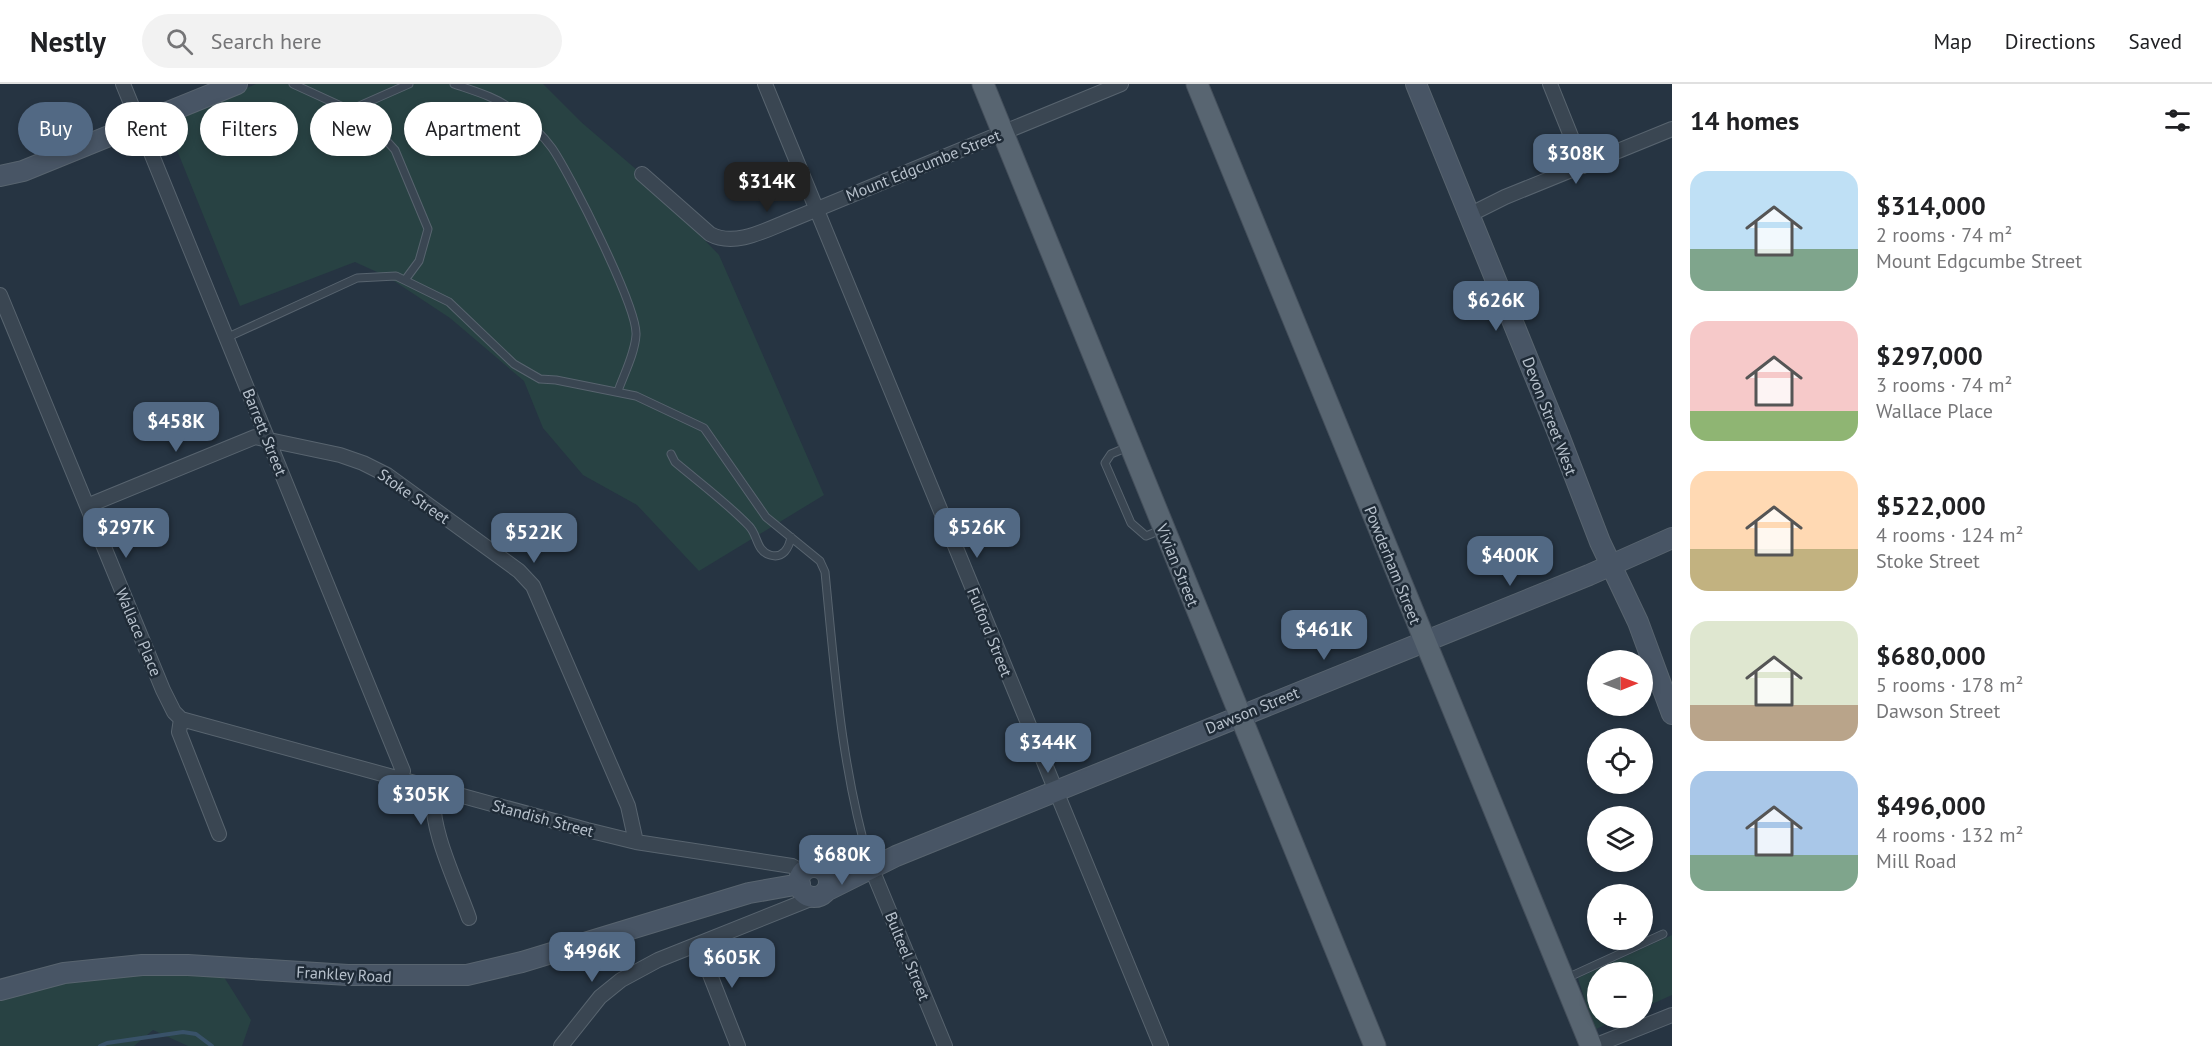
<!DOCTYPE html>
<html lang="en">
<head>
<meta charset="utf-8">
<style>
  body { margin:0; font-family:"PT Sans",sans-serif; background:#f2f2f2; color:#202124; height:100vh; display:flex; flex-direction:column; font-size:22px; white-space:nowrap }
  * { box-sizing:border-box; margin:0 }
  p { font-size:20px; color:#757577 }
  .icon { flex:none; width:33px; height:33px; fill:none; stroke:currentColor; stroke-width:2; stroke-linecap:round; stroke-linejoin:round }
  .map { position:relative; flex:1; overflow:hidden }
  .drawer { display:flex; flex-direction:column; background:#fff; width:540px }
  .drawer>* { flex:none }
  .guide { position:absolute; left:18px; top:18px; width:570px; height:54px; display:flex; gap:12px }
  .needle { width:39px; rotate:89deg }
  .fabs { position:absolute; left:1587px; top:566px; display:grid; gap:12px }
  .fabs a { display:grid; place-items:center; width:66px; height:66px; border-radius:50%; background:#fff; box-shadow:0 3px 9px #0003; font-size:30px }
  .price { position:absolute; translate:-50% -51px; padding:0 14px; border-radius:12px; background:#526984; color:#fff; font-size:20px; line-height:39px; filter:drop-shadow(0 2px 3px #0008) }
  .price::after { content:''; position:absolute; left:50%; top:36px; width:18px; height:14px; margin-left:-9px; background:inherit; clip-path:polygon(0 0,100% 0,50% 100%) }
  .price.current { background:#222; color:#fff }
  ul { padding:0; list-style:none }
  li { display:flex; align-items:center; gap:18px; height:150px; padding:0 18px }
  li span { display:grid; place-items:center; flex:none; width:168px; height:120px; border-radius:18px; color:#555 }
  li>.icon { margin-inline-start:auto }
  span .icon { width:72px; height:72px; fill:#fffc; stroke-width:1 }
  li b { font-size:26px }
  h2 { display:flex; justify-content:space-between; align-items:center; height:72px; padding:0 18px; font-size:26px }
  .tag { padding:0 21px; border-radius:27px; background:#fff; box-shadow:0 3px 9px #0003; font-size:21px; line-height:54px }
  .tag.current { background:#526984; color:#fff }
  header { display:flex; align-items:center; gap:36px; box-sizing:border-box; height:84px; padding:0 30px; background:#fff; border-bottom:2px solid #e0e0e0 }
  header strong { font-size:28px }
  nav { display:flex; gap:33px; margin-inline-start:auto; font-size:21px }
  .search { width:420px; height:54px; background:#f2f2f2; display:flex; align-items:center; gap:15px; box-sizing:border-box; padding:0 21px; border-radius:33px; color:#757577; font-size:22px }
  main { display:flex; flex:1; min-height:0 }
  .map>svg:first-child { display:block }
  .green { fill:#284243 }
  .water { fill:#395269 }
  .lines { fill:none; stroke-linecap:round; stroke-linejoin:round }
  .stream { stroke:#395269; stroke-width:4 }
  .lane-casing { stroke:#58646f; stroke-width:9 }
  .street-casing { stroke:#58646f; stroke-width:16 }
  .secondary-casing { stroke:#58646f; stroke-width:22 }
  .primary-casing { stroke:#444f5b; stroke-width:23 }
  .lane { stroke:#3a4652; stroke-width:7 }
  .street { stroke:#3a4652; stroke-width:14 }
  .secondary { stroke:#485565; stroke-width:20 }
  .primary { stroke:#586571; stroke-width:21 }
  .labels { text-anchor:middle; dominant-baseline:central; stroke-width:5; stroke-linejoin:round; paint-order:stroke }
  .street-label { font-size:16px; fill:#b7c1cc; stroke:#1f2b37 }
</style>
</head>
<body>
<header>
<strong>Nestly</strong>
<div class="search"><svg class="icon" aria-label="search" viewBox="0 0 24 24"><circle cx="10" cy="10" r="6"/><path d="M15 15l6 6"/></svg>Search here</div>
<nav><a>Map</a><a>Directions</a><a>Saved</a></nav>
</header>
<main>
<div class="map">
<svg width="1672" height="962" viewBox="0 0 1672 962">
  <rect width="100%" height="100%" fill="#263442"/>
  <path class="green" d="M256,0h287l38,38 56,48 82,85 105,240 -125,76 -62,-66 -54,-30 -40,-47 -19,-47 -74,-63 -62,-41 -33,-15 -115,44 -74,-183z
    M1672,851v60l-29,13 -1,-36h-44v45h24l-28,13 -16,-52z
    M98,884l126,9 27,43 -9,26h-54l-35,-16 -19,16h-134v-50z"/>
  <path class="water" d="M282,37l6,14 -39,16 -6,-14z"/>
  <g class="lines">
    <path class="stream" d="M100,962l7,-3 76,-11 13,2 16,12"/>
    <g class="lane-casing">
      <path id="lane" d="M293,0l72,33 30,33 33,79 -9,32 -14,19
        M454,0c20,7 42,13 59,26 13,10 29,24 39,38 18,26 86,160 84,187 -1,18 -12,39 -18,56
        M350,26l59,-26
        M226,254l131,-60 39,-2 53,26 65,62 26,15 16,1 80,16 68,32 62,89 54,44 5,11c10,102 16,194 45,293
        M1128,363l-17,7 -6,9 26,60 15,13 15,-6
        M671,370l4,8c25,21 52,41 74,64 9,9 7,25 21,29 13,4 19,-7 21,-18
        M1567,894l96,-44"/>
    </g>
    <g class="street-casing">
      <path id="street" d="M123,0l280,687 -3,10
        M765,0l396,962
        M1550,0l33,82
        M642,90l68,60c24,13 54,-3 76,-12l335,-138
        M1469,131l36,-18 167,-68
        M0,211l163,395 11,22 7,7 -2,13 40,102
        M87,422l168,-69 85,18 23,8 24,12 132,96 14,15 95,220 8,36
        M181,635l406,111 49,12 156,24 11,6
        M435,706c-9,32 23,96 34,128
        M871,783l74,179
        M698,860l40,102
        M561,962l39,-49 21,-17 37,-20 160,-64
        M1594,962l78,-31"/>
    </g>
    <g class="secondary-casing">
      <path id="secondary" d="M1416,0l142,349 42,109 38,80 34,92
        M0,92l23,-5 214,-87
        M799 798a15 15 0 1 1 30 0a15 15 0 1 1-30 0Z
        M826,807l70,-35 693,-281 83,-37
        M0,906l64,-17 78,-8h46l160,10h119l55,-13 227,-69 51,-9"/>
    </g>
    <g class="primary-casing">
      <path id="primary" d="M983,0l392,962
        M1197,0l394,962"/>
    </g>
    <use href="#lane" class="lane"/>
    <use href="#street" class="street"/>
    <use href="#secondary" class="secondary"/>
    <use href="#primary" class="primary"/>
  </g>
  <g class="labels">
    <g class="street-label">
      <text transform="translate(923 81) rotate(-22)">Mount Edgcumbe Street</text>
      <text transform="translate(1550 332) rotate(69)">Devon Street West</text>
      <text transform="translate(265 348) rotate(68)">Barrett Street</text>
      <text transform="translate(414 412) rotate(35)">Stoke Street</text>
      <text transform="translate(1178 481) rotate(68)">Vivian Street</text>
      <text transform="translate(1393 481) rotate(68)">Powderham Street</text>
      <text transform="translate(139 548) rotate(67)">Wallace Place</text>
      <text transform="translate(990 548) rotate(68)">Fulford Street</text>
      <text transform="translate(1252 626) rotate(-22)">Dawson Street</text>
      <text transform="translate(543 734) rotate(15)">Standish Street</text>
      <text transform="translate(908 872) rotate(68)">Bulteel Street</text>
      <text transform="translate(344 890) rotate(3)">Frankley Road</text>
    </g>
  </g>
</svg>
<div class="fabs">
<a><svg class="needle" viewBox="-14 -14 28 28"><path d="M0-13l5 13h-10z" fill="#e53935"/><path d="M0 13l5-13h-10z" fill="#757577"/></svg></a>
<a><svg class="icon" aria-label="locate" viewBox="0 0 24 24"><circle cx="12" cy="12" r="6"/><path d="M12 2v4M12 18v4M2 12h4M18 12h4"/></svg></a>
<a><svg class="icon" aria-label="layers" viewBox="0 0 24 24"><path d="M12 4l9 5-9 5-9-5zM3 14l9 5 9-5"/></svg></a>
<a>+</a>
<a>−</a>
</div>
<b class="price" style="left:1576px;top:101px">$308K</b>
<b class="price current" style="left:767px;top:129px">$314K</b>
<b class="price" style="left:1496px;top:248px">$626K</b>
<b class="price" style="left:176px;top:369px">$458K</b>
<b class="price" style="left:126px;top:475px">$297K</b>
<b class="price" style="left:977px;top:475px">$526K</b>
<b class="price" style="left:534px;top:480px">$522K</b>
<b class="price" style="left:1510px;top:503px">$400K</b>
<b class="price" style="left:1324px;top:577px">$461K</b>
<b class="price" style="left:1048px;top:690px">$344K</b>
<b class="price" style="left:421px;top:742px">$305K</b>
<b class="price" style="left:842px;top:802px">$680K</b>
<b class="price" style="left:592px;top:899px">$496K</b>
<b class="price" style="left:732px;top:905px">$605K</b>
<div class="guide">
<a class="tag current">Buy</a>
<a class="tag">Rent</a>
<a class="tag">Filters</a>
<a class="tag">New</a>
<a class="tag">Apartment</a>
</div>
</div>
<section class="drawer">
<h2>14 homes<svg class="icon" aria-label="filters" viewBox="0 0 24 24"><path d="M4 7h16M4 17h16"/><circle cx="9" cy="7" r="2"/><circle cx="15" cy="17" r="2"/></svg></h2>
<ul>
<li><span style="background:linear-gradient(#bfe0f5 65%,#7fa58c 0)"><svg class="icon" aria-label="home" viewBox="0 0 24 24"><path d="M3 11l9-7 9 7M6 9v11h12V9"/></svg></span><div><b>$314,000</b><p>2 rooms · 74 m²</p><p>Mount Edgcumbe Street</p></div></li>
<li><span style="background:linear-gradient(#f6c9c9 75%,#8fb573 0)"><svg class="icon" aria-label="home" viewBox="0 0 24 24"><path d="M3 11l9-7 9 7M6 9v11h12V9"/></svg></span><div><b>$297,000</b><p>3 rooms · 74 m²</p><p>Wallace Place</p></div></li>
<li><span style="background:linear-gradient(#ffd9b3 65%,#c2b280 0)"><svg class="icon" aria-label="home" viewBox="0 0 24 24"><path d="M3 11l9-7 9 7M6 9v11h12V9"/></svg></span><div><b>$522,000</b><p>4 rooms · 124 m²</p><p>Stoke Street</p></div></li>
<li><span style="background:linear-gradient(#dfe7d0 70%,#b9a48a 0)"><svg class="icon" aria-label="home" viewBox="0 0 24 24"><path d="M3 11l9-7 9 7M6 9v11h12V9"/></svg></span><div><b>$680,000</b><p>5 rooms · 178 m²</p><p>Dawson Street</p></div></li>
<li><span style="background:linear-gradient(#a9c7e8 70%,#7fa58c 0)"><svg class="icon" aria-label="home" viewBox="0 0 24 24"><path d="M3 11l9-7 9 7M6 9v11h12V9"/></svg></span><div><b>$496,000</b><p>4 rooms · 132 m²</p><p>Mill Road</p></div></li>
</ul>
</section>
</main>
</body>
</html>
